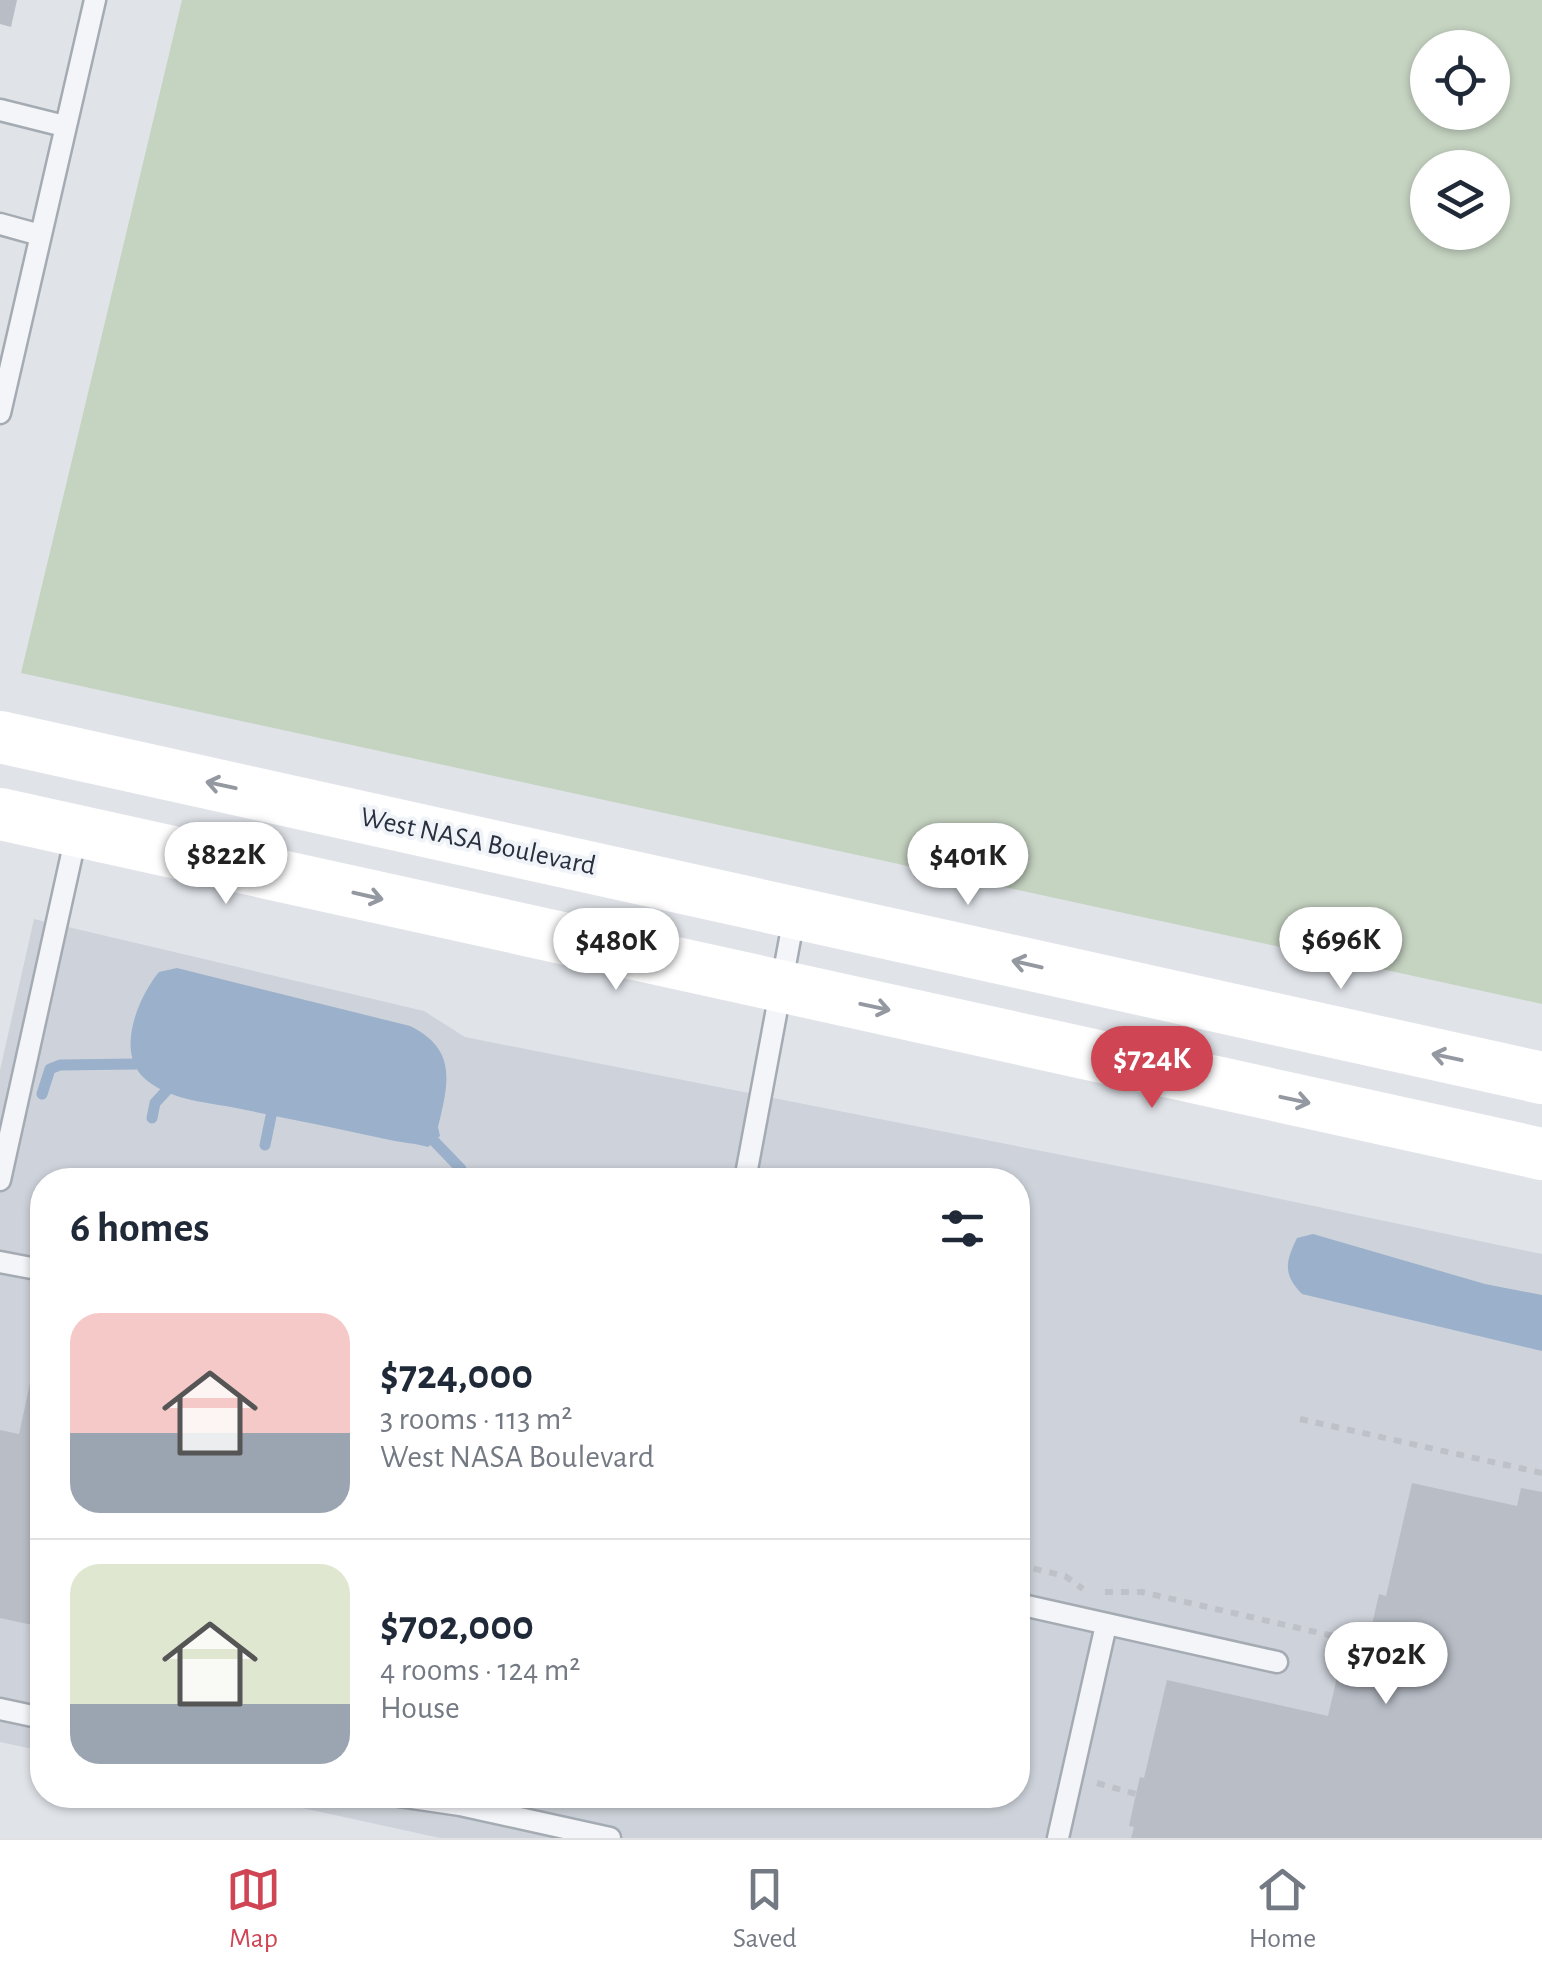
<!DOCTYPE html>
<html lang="en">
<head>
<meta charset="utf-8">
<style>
  body { margin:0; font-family:"Alegreya Sans",sans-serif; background:#f6f6f7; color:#1f2937; height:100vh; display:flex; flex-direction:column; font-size:38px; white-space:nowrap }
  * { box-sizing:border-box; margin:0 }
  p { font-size:32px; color:#747a83 }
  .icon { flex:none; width:55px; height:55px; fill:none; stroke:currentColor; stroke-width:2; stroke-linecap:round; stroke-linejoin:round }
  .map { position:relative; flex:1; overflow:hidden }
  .panel { position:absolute; left:30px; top:1168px; width:1000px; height:640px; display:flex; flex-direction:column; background:#fff; border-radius:40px; box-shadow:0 2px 8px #0004 }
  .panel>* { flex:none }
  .tools { position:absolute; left:1410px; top:30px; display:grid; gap:20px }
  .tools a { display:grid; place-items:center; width:100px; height:100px; border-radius:50%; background:#fff; box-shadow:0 2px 8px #0004; font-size:50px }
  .price { position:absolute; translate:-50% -85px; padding:0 22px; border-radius:35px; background:#fff; color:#222; font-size:32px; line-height:65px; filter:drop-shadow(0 2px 5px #0008) }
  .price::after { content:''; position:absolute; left:50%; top:60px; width:30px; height:22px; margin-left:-15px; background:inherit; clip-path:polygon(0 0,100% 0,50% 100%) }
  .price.on { background:#cf4554; color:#fff }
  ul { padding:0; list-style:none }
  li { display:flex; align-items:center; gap:30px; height:250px; padding:0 40px }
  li+li { border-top:2px solid #e0e1e3 }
  li span { display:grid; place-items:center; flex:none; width:280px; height:200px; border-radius:30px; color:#555 }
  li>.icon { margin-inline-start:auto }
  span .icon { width:120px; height:120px; fill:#fffc; stroke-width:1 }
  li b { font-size:42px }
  h2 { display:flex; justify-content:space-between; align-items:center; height:120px; padding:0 40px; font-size:42px }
  .menu { display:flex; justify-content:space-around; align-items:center; height:140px; border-top:2px solid #e0e1e3; background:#fff; font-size:28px; color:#747a83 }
  .menu a { display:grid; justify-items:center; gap:5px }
  .menu .on { color:#cf4554 }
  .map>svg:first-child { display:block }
  .built { fill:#ced3db }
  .green { fill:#c5d3c1; fill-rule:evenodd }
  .water { fill:#9bb0ca }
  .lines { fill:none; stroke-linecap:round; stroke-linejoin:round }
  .stream { stroke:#9bb0ca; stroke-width:11 }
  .building { fill:#b8bdc6 }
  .service-casing { stroke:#a5abb3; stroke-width:25 }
  .path { stroke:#bec2c8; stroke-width:6; stroke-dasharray:8 8; stroke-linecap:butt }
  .service { stroke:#f3f5f8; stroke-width:20 }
  .secondary { stroke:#fff; stroke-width:52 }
  .oneway { stroke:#9498a0 }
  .labels { text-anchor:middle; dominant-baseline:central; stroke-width:8; stroke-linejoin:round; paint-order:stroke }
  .street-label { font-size:28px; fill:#293141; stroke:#f0f3f7 }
</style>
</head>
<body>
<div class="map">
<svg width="1542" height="1838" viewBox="0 0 1542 1838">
  <rect width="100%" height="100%" fill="#e0e4e9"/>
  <path class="built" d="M34,919l390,92 41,26 754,149 323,68v584h-1102l-198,-43h776v-615h-976v571l-42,-9v-672z"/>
  <path class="green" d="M182,0h1360v1004l-1521,-331zM1428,48h64v64h-64zM1428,168h64v64h-64z"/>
  <path class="water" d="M177,968l233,58c47,23 39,56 28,101l2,9 -12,11c-13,-4 -25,-4 -38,-7 -53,-12 -105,-22 -159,-33 -28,-5 -64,-8 -87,-29 -29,-27 -5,-82 15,-106z
    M1313,1234l172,50 57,11v56l-240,-57c-19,-20 -17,-31 -5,-56z"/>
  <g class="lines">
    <path class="stream" d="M42,1094l8,-25 10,-4 76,-1
      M152,1118l3,-15 12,-13
      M434,1141l27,28 -1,11
      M265,1145l6,-29"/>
  </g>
  <path class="building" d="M0,0h17l-6,27 -11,-3z
    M41,1332h1v295l-42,-9v-188l19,4z
    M1412,1483l105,23 4,-18 21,4v346h-411l3,-11 -5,-1 7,-32 4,-17 4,1 23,-98 161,36 10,-43 31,7 4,-18 -9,-2 15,-66 7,2z"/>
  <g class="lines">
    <g class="service-casing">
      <path id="service" d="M0,110l64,16
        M0,224l40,11
        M0,413l95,-413
        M0,1180l77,-349
        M745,1180l50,-268
        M0,1262l42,8
        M1018,1604l259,58
        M0,1709l42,9
        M392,1795l68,10 150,33
        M1058,1838l48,-213"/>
    </g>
    <path class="path" d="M1300,1419l242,54
      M1018,1565l47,11 18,13
      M1105,1592h37l226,52
      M1097,1783l39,11"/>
    <use href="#service" class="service"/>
    <path class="secondary" d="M0,737l1542,341
      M0,814l1542,340"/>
  </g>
  <defs><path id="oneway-shaft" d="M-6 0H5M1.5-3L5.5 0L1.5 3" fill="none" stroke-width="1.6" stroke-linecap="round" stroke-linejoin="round" transform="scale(2.5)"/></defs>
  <g class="oneway">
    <use href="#oneway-shaft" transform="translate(221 785) rotate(-168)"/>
    <use href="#oneway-shaft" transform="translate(368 896) rotate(13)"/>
    <use href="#oneway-shaft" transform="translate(1027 964) rotate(-167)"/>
    <use href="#oneway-shaft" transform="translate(875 1007) rotate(12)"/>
    <use href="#oneway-shaft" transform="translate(1447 1057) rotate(-168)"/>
    <use href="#oneway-shaft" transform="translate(1295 1100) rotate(12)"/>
  </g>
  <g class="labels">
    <g class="street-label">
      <text transform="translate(478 842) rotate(12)">West NASA Boulevard</text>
    </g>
  </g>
</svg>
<div class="tools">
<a><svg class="icon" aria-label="locate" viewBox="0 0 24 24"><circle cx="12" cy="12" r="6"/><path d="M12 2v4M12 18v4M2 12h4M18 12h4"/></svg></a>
<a><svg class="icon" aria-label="layers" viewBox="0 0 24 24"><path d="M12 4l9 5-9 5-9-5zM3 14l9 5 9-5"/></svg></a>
</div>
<b class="price" style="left:226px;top:907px">$822K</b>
<b class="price" style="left:968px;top:908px">$401K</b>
<b class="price" style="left:1341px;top:992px">$696K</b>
<b class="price" style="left:616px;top:993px">$480K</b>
<b class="price on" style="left:1152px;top:1111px">$724K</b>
<b class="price" style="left:1386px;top:1707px">$702K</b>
<section class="panel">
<h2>6 homes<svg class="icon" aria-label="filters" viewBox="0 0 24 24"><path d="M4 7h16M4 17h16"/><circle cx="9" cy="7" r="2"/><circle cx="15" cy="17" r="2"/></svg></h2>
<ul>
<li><span style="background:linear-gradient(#f6c9c9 60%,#9aa5b1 0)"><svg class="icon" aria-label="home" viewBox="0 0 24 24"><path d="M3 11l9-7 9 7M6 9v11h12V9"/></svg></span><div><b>$724,000</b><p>3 rooms · 113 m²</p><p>West NASA Boulevard</p></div></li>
<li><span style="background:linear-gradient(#dfe7d0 70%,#9aa5b1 0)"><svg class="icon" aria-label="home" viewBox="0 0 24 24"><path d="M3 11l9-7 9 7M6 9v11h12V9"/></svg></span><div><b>$702,000</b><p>4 rooms · 124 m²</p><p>House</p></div></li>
</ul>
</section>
</div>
<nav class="menu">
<a class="on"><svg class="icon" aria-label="map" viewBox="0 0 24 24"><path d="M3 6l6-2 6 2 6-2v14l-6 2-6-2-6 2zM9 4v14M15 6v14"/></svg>Map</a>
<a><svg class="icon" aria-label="saved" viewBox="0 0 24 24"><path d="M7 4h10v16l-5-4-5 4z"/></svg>Saved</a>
<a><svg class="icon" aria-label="home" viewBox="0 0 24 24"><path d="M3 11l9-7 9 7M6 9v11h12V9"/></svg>Home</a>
</nav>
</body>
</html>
